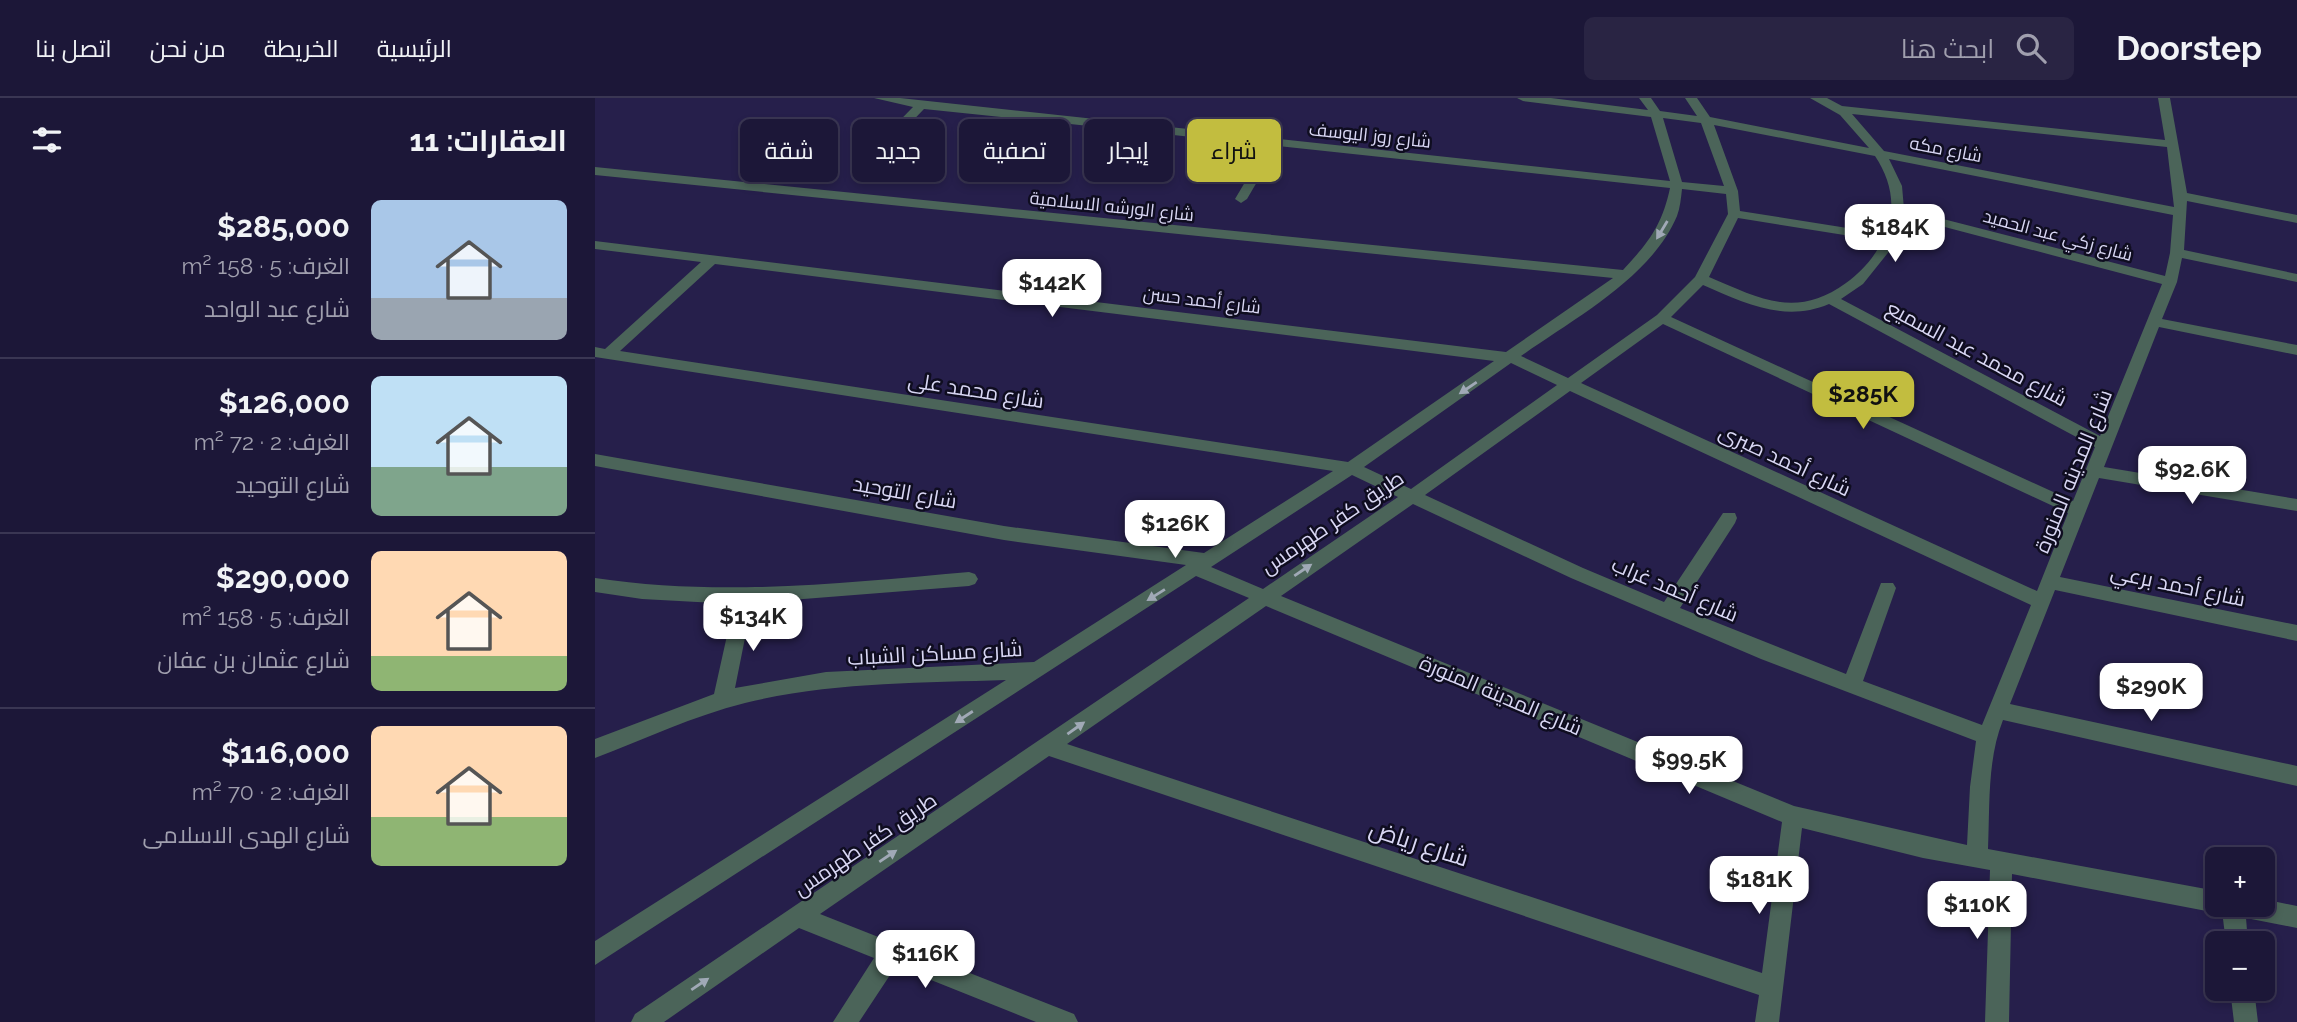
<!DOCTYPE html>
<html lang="ar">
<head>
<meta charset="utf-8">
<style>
  body { margin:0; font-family:Raleway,Cairo,sans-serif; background:#292443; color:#f1f3f6; direction:rtl; height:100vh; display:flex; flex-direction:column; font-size:26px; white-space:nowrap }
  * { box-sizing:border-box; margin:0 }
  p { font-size:23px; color:#a09fae }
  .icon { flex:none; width:38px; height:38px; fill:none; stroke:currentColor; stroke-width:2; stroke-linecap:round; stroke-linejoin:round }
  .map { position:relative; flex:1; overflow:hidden; direction:ltr }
  .panel { display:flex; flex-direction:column; background:#1c1738; width:595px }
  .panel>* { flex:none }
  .banner { position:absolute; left:21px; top:21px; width:665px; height:63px; direction:rtl; display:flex; gap:14px }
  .fabs { position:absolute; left:1610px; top:749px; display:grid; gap:14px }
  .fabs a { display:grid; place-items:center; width:70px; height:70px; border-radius:10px; background:#1c1738; box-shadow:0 4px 10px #0003,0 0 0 2px #3a3653; font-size:35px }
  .price { position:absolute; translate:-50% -60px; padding:0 16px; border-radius:14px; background:#fff; color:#222; font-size:23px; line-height:46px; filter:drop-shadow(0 2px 4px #0008) }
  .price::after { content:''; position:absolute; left:50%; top:42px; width:21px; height:16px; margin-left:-10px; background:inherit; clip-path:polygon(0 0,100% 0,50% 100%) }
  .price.current { background:#c2bd3f; color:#111 }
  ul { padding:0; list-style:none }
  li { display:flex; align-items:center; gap:21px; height:175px; padding:0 28px }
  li+li { border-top:2px solid #3a3653 }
  li span { display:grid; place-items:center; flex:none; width:196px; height:140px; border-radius:10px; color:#555 }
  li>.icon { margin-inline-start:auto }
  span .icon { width:84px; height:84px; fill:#fffc; stroke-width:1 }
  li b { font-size:30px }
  h2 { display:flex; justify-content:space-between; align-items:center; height:84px; padding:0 28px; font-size:30px }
  .chip { padding:0 24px; border-radius:10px; background:#1c1738; box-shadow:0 4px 10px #0003,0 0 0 2px #3a3653; font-size:24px; line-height:63px }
  .chip.current { background:#c2bd3f; color:#111 }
  header { display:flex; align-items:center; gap:42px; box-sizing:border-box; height:98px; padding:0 35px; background:#1c1738; border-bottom:2px solid #3a3653 }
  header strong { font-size:33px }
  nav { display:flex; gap:38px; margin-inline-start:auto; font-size:24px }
  .search { width:490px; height:63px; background:#292443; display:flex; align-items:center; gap:18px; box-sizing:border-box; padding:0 24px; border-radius:10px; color:#a09fae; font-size:26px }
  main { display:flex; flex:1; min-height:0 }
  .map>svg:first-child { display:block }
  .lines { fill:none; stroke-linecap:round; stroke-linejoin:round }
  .minor { fill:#4b6459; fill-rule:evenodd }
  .oneway { fill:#a0a9b6 }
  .labels { text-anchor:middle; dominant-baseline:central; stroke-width:5; stroke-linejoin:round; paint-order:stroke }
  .far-street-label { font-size:18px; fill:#d9d7f4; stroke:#0f0d20 }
  .street-label { font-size:21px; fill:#d9d7f4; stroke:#0f0d20 }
  .near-street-label { font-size:24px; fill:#d9d7f4; stroke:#0f0d20 }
</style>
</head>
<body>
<header>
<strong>Doorstep</strong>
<div class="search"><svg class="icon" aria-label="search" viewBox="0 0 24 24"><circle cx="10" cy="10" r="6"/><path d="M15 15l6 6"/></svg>ابحث هنا</div>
<nav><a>الرئيسية</a><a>الخريطة</a><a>من نحن</a><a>اتصل بنا</a></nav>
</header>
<main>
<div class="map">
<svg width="1702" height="924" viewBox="0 0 1702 924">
  <rect width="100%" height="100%" fill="#261f4b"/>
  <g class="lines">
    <path class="minor" d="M279,0h26l770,83 -19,-64 -128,-16 -6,-3h34l97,12 -9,-12h12l9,13 37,5 -12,-18h12l13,19 159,31 -29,-33 -30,-17h17l15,8 323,34 -7,-42h12l17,95 110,22v8l-110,-22 -3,49 113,24v8l-115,-24 -5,24 -15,37 135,26v10l-138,-28 -55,140 193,32v12l-198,-33 -39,99 237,48v16l-242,-51 -45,114 287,62v20l-294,-66c-16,40 -13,86 -15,129l229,42v14h46v-6l34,7v22l-51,-10 2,25h-22l-4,-32 -5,2 -205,-39 -3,148h-24l5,-152 -67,-12 -121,-30 -23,194h-24l4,-27 -710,-239 -229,158 254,100 4,8h-42l-140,-56 -37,56h-26l41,-64 -75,-30 -135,94h-33l4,-8 614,-416 -53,-22 -601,389v-24l411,-261c-87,3 -176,2 -261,23 -52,13 -100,36 -150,55v-19l119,-45 20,-90 -92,-5 -47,-7v-14c126,19 248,5 374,-6l6,2 3,5 -3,5 -6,2 -217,17 -17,85 91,-16 208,-10 152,-97 -182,-25 -409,-74v-12l409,72 200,27 129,-82 -738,-114v-10l10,2 96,-87 -106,-13v-8l911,111 107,-74 -1018,-103v-8l1028,103c25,-27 39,-44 47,-82l-392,-42 -31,53 -6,4 -6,-4 32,-54 -225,-24 -47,56 -4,1 -6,-4 46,-54 -107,-11 -53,55h-8v-6l50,-51zM1257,16l315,33 7,60 -290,-56zM1068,20l38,5 23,63 -42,-4zM1119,27l161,31c16,24 22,51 10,78l-145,-23 -2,-20zM1294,61l284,56 -3,38 -5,23 -261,-67 -2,-23zM1087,91l44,5 2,20 -33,63 -38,38 -89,63 -47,-22c52,-37 130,-78 156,-140 3,-8 4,-18 5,-27zM1308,118l259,68 -62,152 -259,-137 22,-15 36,-45 -2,-3zM1143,120l144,23c-8,17 -21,31 -36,42 -50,36 -85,16 -137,-6zM120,166l779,97 -146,101 -728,-111zM1108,187c42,18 81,38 126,19l266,143 -22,54 -402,-184zM1068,226l405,189 -31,78 -456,-208zM916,265l46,22 -146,104 -47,-22zM975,293l461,214 -49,120 -119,-44 33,-93 -3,-5h-12l-35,91 -166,-66 55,-85 2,-5 -2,-5h-12l-59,89 -81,-34 -158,-73zM757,377l46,22 -135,92 -52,-22zM818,406l158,74 190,81 215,82 -6,46 -3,58 -173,-39 -513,-210zM671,508l516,216 -20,151 -695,-229z
      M1635,891h24l4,33h-24z"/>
  </g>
  <defs><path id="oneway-solid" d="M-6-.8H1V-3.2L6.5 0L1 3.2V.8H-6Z" transform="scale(1.75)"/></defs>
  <g class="oneway">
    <use href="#oneway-solid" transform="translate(1067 132) rotate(121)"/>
    <use href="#oneway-solid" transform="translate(873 290) rotate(146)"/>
    <use href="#oneway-solid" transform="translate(708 472) rotate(-34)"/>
    <use href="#oneway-solid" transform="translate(561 497) rotate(148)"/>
    <use href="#oneway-solid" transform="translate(369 619) rotate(147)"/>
    <use href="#oneway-solid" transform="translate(481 630) rotate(-35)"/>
    <use href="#oneway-solid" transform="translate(293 758) rotate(-34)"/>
    <use href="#oneway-solid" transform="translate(105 886) rotate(-34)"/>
  </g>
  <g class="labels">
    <g class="far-street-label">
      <text transform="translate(775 37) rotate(6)">شارع روز اليوسف</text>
      <text transform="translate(1351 51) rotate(11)">شارع مكه</text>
      <text transform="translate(517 108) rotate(6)">شارع الورشه الاسلامية</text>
      <text transform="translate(1463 137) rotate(15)">شارع زكي عبد الحميد</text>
      <text transform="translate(607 202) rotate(7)">شارع أحمد حسن</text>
    </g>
    <g class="street-label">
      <text transform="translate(1382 255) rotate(28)">شارع محمد عبد السميع</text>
      <text transform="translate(381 292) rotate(9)">شارع محمد على</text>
      <text transform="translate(1190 362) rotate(25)">شارع أحمد صبرى</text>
      <text transform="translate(1478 373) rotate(-68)">شارع المدينه المنورة</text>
      <text transform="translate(310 394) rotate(10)">شارع التوحيد</text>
      <text transform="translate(737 424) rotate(-34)">طريق كفر طهرمس</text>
      <text transform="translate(1583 487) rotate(12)">شارع أحمد برعي</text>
      <text transform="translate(1080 491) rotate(23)">شارع أحمد غراب</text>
      <text transform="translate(340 555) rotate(-3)">شارع مساكن الشباب</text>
      <text transform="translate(906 597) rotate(23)">شارع المدينة المنورة</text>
      <text transform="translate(270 746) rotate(-34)">طريق كفر طهرمس</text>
    </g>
    <g class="near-street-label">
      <text transform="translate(824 745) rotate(18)">شارع رياض</text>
    </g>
  </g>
</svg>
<div class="fabs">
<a>+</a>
<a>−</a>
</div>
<b class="price" style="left:1300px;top:166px">$184K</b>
<b class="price" style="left:457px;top:221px">$142K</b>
<b class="price current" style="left:1268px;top:333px">$285K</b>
<b class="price" style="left:1597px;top:408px">$92.6K</b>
<b class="price" style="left:580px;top:462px">$126K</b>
<b class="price" style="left:158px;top:555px">$134K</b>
<b class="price" style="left:1556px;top:625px">$290K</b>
<b class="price" style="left:1094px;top:698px">$99.5K</b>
<b class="price" style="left:1164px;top:818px">$181K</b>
<b class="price" style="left:1382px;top:843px">$110K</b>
<b class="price" style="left:330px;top:892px">$116K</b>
<div class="banner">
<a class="chip current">شراء</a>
<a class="chip">إيجار</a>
<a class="chip">تصفية</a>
<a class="chip">جديد</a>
<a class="chip">شقة</a>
</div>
</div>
<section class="panel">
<h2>العقارات: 11<svg class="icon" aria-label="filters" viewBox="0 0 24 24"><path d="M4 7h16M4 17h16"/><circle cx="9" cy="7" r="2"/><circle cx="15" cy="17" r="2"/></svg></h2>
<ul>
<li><span style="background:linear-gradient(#a9c7e8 70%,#9aa5b1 0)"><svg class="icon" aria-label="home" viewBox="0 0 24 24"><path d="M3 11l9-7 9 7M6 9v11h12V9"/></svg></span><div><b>$285,000</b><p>الغرف: 5 · 158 m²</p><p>شارع عبد الواحد</p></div></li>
<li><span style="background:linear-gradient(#bfe0f5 65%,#7fa58c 0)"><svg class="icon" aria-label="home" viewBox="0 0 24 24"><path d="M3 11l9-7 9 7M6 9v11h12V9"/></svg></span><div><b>$126,000</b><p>الغرف: 2 · 72 m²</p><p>شارع التوحيد</p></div></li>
<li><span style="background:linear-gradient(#ffd9b3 75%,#8fb573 0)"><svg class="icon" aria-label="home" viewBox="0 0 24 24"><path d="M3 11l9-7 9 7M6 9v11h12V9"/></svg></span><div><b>$290,000</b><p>الغرف: 5 · 158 m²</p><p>شارع عثمان بن عفان</p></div></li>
<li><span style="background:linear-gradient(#ffd9b3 65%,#8fb573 0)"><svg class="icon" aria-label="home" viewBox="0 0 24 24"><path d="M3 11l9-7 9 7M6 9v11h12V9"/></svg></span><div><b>$116,000</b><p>الغرف: 2 · 70 m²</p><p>شارع الهدى الاسلامى</p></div></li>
</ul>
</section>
</main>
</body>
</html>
